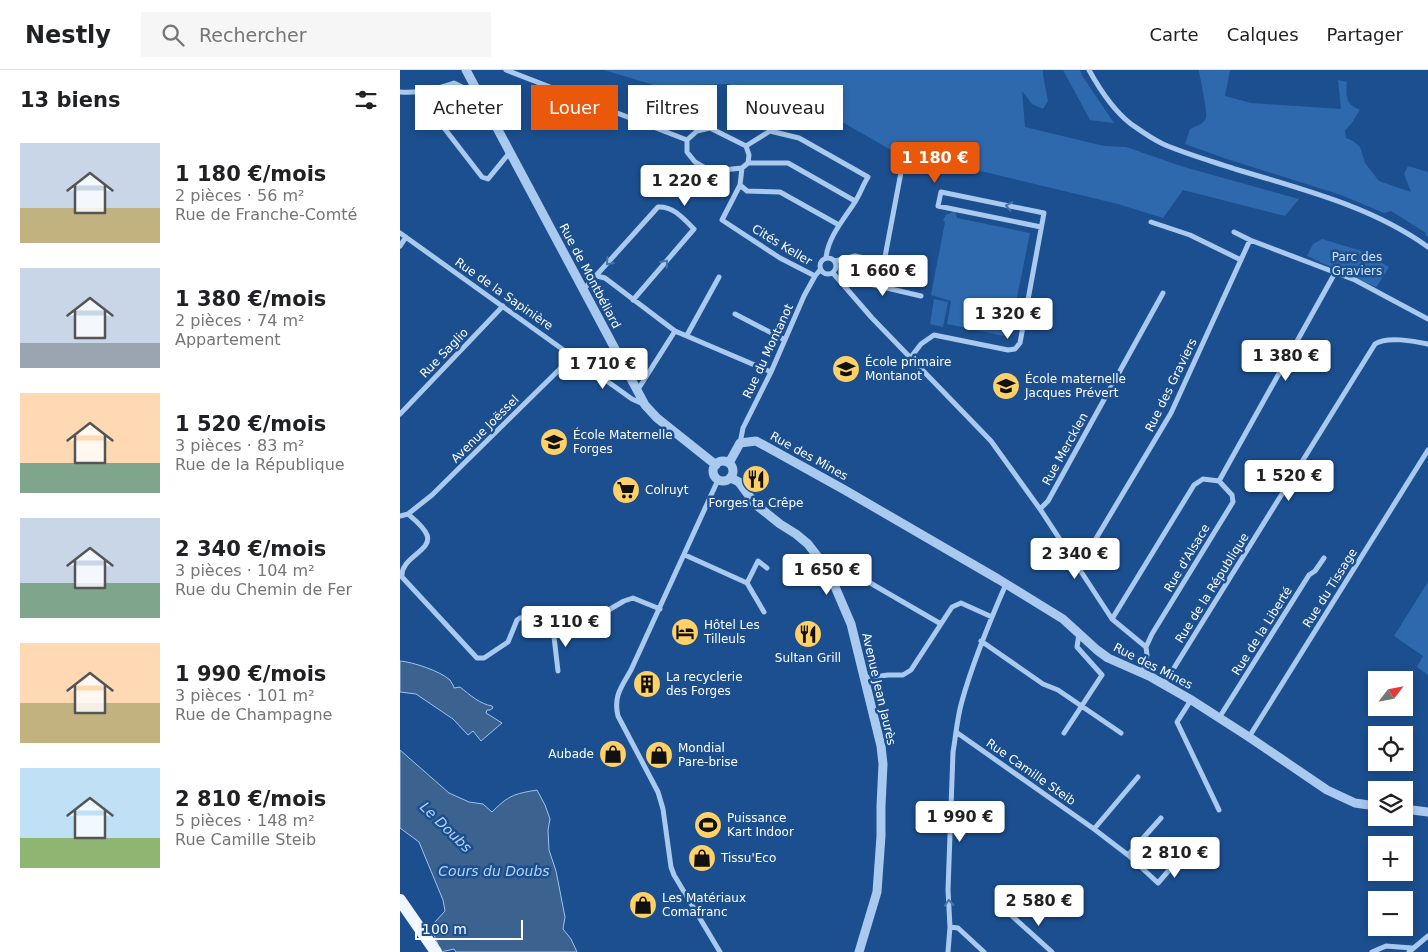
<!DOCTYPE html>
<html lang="fr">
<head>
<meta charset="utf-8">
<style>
  body { margin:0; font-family:"DejaVu Sans",sans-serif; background:#f6f6f6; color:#202124; height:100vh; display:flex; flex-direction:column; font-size:19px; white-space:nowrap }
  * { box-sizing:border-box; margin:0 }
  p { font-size:16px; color:#757577 }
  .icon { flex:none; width:28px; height:28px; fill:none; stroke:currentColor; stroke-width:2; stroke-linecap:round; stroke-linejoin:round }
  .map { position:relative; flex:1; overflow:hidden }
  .panel { display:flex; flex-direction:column; background:#fff; width:400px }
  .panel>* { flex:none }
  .guide { position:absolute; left:15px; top:15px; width:475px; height:45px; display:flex; gap:10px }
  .needle { width:32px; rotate:58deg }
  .tools { position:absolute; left:968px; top:601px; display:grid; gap:10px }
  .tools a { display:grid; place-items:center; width:45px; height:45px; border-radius:0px; background:#fff; box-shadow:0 2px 8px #0003; font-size:25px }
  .scale { position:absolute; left:15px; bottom:12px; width:108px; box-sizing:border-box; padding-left:5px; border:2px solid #fff; border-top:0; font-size:14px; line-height:18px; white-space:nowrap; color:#fff; -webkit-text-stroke:4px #1b4f8f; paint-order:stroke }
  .price { position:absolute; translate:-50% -42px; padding:0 11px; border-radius:5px; background:#fff; color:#222; font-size:16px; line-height:32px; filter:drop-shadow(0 1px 2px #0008) }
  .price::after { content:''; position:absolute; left:50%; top:30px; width:15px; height:11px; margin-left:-8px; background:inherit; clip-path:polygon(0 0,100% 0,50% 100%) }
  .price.active { background:#ea580c; color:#fff }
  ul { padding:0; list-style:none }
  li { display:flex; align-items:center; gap:15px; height:125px; padding:0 20px }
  li span { display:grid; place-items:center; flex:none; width:140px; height:100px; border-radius:0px; color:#555 }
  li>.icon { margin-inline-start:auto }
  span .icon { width:60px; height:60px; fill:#fffc; stroke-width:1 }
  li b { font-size:21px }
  h2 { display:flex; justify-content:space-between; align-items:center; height:60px; padding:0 20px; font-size:21px }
  .tag { padding:0 18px; border-radius:0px; background:#fff; box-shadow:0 2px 8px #0003; font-size:18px; line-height:45px }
  .tag.active { background:#ea580c; color:#fff }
  header { display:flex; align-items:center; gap:30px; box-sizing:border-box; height:70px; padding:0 25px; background:#fff; border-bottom:1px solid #e0e0e0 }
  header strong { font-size:24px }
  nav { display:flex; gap:28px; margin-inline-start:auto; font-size:18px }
  .search { width:350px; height:45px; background:#f6f6f6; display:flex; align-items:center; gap:12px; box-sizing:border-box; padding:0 18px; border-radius:0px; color:#757577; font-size:19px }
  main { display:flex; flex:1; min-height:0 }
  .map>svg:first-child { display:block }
  .green { fill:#2e69ad }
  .water { fill:#3c6290; stroke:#9cc4f0 }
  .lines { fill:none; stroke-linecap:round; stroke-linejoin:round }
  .minor { stroke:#a9c9ee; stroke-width:5 }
  .tertiary { stroke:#a9c9ee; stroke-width:9 }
  .primary { stroke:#f0f6ff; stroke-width:12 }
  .oneway { stroke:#4674ac }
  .labels { text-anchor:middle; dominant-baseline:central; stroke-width:5; stroke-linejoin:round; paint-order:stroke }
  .street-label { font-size:12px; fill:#fff; stroke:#1b4f8f }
  .park-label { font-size:12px; fill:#cfe3fa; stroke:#1b4f8f }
  .poi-label { font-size:12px; fill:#fff; stroke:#1b4f8f; text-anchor:start }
  .water-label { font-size:14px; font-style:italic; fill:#b5d3f5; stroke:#1b4f8f }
</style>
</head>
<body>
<header>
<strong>Nestly</strong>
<div class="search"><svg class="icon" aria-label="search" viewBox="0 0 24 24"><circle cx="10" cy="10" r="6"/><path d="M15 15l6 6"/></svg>Rechercher</div>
<nav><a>Carte</a><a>Calques</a><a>Partager</a></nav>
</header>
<main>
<section class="panel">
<h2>13 biens<svg class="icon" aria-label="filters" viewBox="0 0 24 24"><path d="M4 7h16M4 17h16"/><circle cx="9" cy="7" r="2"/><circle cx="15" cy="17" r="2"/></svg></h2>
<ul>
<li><span style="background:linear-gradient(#c9d6e8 65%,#c2b280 0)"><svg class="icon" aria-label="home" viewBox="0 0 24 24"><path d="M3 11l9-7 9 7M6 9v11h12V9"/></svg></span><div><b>1 180 €/mois</b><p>2 pièces · 56 m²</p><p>Rue de Franche-Comté</p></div></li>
<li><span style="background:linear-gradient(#c9d6e8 75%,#9aa5b1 0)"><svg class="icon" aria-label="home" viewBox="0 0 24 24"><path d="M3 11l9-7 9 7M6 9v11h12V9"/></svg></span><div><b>1 380 €/mois</b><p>2 pièces · 74 m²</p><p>Appartement</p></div></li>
<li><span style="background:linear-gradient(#ffd9b3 70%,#7fa58c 0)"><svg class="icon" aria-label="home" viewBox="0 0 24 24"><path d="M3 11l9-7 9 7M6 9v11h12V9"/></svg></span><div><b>1 520 €/mois</b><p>3 pièces · 83 m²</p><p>Rue de la République</p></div></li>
<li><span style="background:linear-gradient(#c9d6e8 65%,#7fa58c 0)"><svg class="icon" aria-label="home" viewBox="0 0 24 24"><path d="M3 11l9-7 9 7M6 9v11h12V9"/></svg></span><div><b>2 340 €/mois</b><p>3 pièces · 104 m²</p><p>Rue du Chemin de Fer</p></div></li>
<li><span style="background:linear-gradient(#ffd9b3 60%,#c2b280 0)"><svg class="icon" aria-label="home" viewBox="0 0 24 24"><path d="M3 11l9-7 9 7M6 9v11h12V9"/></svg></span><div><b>1 990 €/mois</b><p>3 pièces · 101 m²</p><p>Rue de Champagne</p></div></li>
<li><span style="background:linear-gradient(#bfe0f5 70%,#8fb573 0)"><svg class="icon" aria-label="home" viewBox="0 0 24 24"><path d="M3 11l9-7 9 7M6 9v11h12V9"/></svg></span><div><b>2 810 €/mois</b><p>5 pièces · 148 m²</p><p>Rue Camille Steib</p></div></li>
</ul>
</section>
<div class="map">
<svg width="1028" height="882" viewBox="0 0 1028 882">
  <rect width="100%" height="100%" fill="#1b4f8f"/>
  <path class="green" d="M204,0h439v5l5,26 -5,8 -11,-5 -10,-13 3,36 79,19 22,1 58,20 115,32 -14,17 -102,-26 -20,28 -45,-14 -229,-55 -76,-44 -85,-21 -71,2z
    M663,0h17l3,7 31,46 -24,-3z
    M799,0h31l-5,26 26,7 90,6 -3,-29 9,2c-1,15 -2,22 13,28 -5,7 -8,15 -15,20l1,8 7,3 7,6 5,16 14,18 32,11 -7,-18 4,-8 20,6v65l-3,-2 1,-2 -35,-22 -7,2 -43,-18 -117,-37 -39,-14 5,-15c6,-3 14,-5 16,-11 2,-6 -6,-39 -7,-48z
    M555,141l2,7 73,15 -21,104 -62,-13 4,-23 -20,-6 14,-73 -2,-2 3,-5z
    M922,169l40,12 27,16 -12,19 -1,1 -69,-31 6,-12z
    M534,229l14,3 -5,25 -13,-3z
    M1028,512v93l-11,-8 6,-11 -29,-20z"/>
  <path class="water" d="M0,591c13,1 40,10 50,19 1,2 4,6 4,8l6,-1c10,8 20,17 32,19l1,2 -3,2h-3l-1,3 16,10 -21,18 -8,-10 -5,4 -15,-16 -37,-25 -16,-2z
    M0,680l49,43 20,9 14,2 9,8c17,-17 22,-18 45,-22l8,15 5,14 -2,11 1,20 7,21 9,46 -2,12 8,10 6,13h-121l-2,-3 -13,3 -7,-17 4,-10 -4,-2 11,-12 -2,-11 -24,-58 -19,-14z"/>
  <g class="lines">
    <path class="minor" d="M106,0l181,70v12l8,10 12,7 16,1 19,-2 6,-5h40l67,38
      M689,0c11,20 24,40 42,54 10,7 21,15 32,20 23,10 48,17 72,25 66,20 136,37 193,78
      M0,22c22,1 33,-2 54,-9l8,4 10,14 12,3
      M17,23l65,84 6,2 22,-27
      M287,70l10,-9 13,-3 36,18 3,9 -1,8
      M346,76l24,-15 29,7 69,39c-5,8 -8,17 -13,25 -11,17 -27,35 -29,56
      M342,98l-2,17 7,6 33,1 59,33
      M340,115l-18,35 58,38 35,18
      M751,152l39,13 51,25
      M834,162l16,8
      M0,163l232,166 11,5
      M0,176l6,-9
      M420 196a8 8 0 1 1 16 0a8 8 0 1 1-16 0Z
      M435,191l20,-5 29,6 18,-95
      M433,203l39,45 119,123 49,68 72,110 34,28 1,8 -5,18
      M197,206l8,2 70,53 96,41
      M443,213l4,-2h10l64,15
      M183,220l75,-83c15,-1 25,11 36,22l-61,71
      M335,244l50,26
      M287,265l32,-58
      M511,287l10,-13 13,-9 74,15 7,-1 5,-6 24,-130 -103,-21 -3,14 103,21
      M237,321l38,-60
      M0,344l103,-108
      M340,373l3,-15 28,-56 33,-76 11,-20 5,-6
      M318,410l-87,190c-9,16 -18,26 -13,46l40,76 5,17 8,58 3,8 46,77
      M819,411l116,-208
      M640,439l8,-8 115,-208
      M8,444c7,6 16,13 19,21 6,16 -27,22 -25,42l75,81h7l24,-16 9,-22 3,-2 25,-3
      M0,446l8,-2 24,-19 141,-139
      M285,485l62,28 17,29
      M677,495l8,-8 86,-144 79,-173 105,40 73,39
      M433,512l10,-6 10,-3 88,51
      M347,513l11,-22 9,7
      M145 548a9 9 0 1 1 18 0a9 9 0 1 1-18 0Z
      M712,549l82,-134 9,-6 16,2
      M162,552l9,1 22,-4 31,-18 9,-3 27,11
      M153,558l5,43
      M581,571l62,43 15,6 63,43
      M746,577l6,-13 81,-132 -1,-7 -13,-14
      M464,608l24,-3h15l8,-5 41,-63 9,-4 31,14
      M764,614l211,-340c11,-8 40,-3 53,0
      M791,630l-14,22 42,88
      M819,648l90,-143 6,-4 9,-13
      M556,662l138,97 34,26 30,28 18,-21
      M664,663l38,-58 -25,-28 2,-13
      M849,667l179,-287
      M694,759l44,-52
      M728,785l33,-37
      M612,846l40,36
      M550,857l8,1 26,24
      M548,882l2,-25 -2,-37 5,-138c3,-17 4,-34 9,-51 11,-40 27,-78 44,-117
      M972,882l14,-6 26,2
      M1009,882l19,-16"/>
    <path class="tertiary" d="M66,0l179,335 12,13 59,47
      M313 401a10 10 0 1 1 20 0a10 10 0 1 1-20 0Z
      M329,393l11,-20 16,-2 13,7 74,41 155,90 65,40 34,31 11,8 43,19 42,24 56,36 78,53 28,13 21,3
      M331,408l8,4 16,22 25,20 16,10 12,10 16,21 9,17 18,42 30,122 2,18 -2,42v30l-4,56 -18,60
      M1004,739l24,3"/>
    <path class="primary" d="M0,830l36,52"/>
  </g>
  <defs><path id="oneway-chevron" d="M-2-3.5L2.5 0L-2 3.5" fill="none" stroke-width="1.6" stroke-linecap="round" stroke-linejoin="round" transform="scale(1.25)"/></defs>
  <g class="oneway">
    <use href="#oneway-chevron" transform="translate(609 136) rotate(-168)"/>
    <use href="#oneway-chevron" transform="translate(209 192) rotate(132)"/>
    <use href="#oneway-chevron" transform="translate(265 193) rotate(-49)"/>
    <use href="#oneway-chevron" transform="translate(549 833) rotate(-93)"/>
  </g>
  <defs>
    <g id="school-disc" transform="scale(1.4375)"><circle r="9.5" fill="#ffd166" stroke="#1b4f8f"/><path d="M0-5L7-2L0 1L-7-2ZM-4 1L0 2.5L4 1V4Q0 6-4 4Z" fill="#111"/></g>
    <g id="restaurant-disc" transform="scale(1.4375)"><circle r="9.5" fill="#ffd166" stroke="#1b4f8f"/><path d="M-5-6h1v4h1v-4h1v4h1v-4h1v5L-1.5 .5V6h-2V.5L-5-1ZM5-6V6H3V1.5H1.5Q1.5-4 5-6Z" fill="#111"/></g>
    <g id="supermarket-disc" transform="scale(1.4375)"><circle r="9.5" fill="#ffd166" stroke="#1b4f8f"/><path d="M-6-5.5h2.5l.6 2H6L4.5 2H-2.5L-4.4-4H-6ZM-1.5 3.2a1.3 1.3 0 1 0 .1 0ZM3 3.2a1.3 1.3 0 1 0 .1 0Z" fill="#111"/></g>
    <g id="hotel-disc" transform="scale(1.4375)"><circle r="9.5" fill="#ffd166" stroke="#1b4f8f"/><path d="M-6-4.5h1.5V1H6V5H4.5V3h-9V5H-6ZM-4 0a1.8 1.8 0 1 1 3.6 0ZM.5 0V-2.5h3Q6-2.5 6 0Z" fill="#111"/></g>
    <g id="building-disc" transform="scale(1.4375)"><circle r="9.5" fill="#ffd166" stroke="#1b4f8f"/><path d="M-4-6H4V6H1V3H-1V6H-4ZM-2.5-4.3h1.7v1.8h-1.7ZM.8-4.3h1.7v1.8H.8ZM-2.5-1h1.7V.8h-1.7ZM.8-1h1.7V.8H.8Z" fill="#111"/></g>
    <g id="shop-disc" transform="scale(1.4375)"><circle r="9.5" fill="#ffd166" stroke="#1b4f8f"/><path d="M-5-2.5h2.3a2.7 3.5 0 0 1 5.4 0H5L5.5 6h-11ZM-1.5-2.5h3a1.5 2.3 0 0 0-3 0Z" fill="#111"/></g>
    <g id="stadium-disc" transform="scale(1.4375)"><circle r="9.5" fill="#ffd166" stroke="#1b4f8f"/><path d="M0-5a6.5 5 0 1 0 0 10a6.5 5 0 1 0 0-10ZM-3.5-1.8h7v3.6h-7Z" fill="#111"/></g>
  </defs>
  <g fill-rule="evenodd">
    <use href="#school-disc" x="446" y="299"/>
    <use href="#school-disc" x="606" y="316"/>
    <use href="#school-disc" x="154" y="372"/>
    <use href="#restaurant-disc" x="356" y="409"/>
    <use href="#supermarket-disc" x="226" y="420"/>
    <use href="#hotel-disc" x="285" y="562"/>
    <use href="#restaurant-disc" x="408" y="564"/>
    <use href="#building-disc" x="247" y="614"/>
    <use href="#shop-disc" x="213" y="684"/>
    <use href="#shop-disc" x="259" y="685"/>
    <use href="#stadium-disc" x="308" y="755"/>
    <use href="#shop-disc" x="302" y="788"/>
    <use href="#shop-disc" x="243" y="835"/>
  </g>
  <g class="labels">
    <g class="street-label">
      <text transform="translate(382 175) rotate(31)">Cités Keller</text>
      <text transform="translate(190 206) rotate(62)">Rue de Montbéliard</text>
      <text transform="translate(104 224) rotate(35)">Rue de la Sapinière</text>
      <text transform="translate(368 281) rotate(-65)">Rue du Montanot</text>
      <text transform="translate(44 283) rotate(-46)">Rue Saglio</text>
      <text transform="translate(771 315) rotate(-64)">Rue des Graviers</text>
      <text transform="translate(85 359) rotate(-45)">Avenue Joëssel</text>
      <text transform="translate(665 379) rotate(-61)">Rue Mercklen</text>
      <text transform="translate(409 386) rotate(29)">Rue des Mines</text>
      <text transform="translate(787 488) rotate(-59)">Rue d'Alsace</text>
      <text transform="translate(812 518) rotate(-58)">Rue de la République</text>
      <text transform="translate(930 518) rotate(-58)">Rue du Tissage</text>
      <text transform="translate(862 561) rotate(-58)">Rue de la Liberté</text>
      <text transform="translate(753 596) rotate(27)">Rue des Mines</text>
      <text transform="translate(479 619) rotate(77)">Avenue Jean Jaurès</text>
      <text transform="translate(631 702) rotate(35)">Rue Camille Steib</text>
    </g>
    <g class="park-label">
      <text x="957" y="187">Parc des<tspan x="957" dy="14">Graviers</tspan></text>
    </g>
    <g class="poi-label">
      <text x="465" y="292">École primaire<tspan x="465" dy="14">Montanot</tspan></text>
      <text x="625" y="309">École maternelle<tspan x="625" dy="14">Jacques Prévert</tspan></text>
      <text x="173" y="365">École Maternelle<tspan x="173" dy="14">Forges</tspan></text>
      <text x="245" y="420">Colruyt</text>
      <text x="356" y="433" text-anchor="middle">Forges ta Crêpe</text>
      <text x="304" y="555">Hôtel Les<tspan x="304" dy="14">Tilleuls</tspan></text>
      <text x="408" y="588" text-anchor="middle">Sultan Grill</text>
      <text x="266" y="607">La recyclerie<tspan x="266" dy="14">des Forges</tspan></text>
      <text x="278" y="678">Mondial<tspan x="278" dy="14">Pare-brise</tspan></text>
      <text x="194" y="684" text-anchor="end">Aubade</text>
      <text x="327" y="748">Puissance<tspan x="327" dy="14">Kart Indoor</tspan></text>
      <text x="321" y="788">Tissu'Eco</text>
      <text x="262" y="828">Les Matériaux<tspan x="262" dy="14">Comafranc</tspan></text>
    </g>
    <g class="water-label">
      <text transform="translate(46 757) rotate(44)">Le Doubs</text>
      <text x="94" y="801">Cours du Doubs</text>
    </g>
  </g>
</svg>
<div class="tools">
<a><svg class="needle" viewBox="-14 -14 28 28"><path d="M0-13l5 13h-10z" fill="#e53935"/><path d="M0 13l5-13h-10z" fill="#757577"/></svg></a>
<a><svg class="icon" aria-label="locate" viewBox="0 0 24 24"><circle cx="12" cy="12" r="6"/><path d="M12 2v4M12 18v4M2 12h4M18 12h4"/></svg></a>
<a><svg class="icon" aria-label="layers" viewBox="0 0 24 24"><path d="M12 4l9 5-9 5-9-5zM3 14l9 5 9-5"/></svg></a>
<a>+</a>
<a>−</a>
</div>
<div class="scale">100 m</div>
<b class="price active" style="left:535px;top:114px">1 180 €</b>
<b class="price" style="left:285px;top:137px">1 220 €</b>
<b class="price" style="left:483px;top:227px">1 660 €</b>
<b class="price" style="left:608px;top:270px">1 320 €</b>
<b class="price" style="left:886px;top:312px">1 380 €</b>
<b class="price" style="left:203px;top:320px">1 710 €</b>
<b class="price" style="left:889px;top:432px">1 520 €</b>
<b class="price" style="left:675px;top:510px">2 340 €</b>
<b class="price" style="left:427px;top:526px">1 650 €</b>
<b class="price" style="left:166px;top:578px">3 110 €</b>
<b class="price" style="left:560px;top:773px">1 990 €</b>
<b class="price" style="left:775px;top:809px">2 810 €</b>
<b class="price" style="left:639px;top:857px">2 580 €</b>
<div class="guide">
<a class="tag">Acheter</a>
<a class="tag active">Louer</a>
<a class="tag">Filtres</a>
<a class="tag">Nouveau</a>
</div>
</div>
</main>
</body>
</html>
